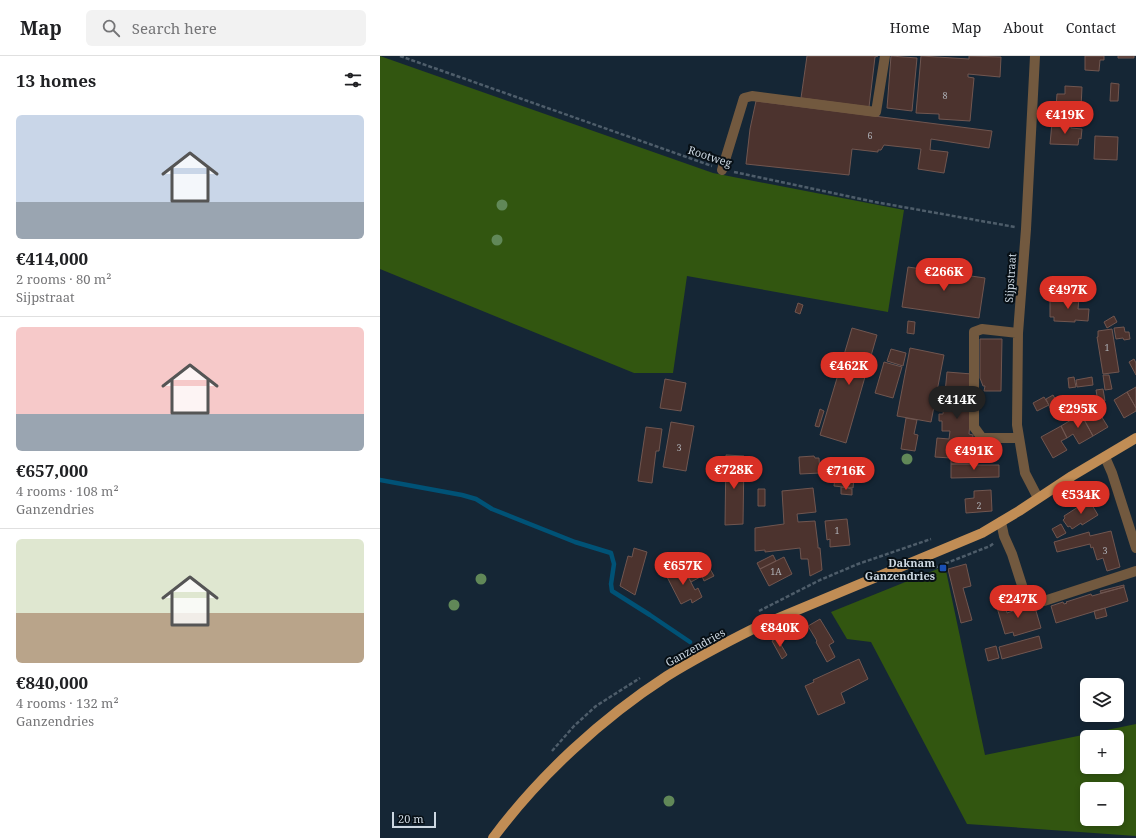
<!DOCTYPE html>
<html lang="en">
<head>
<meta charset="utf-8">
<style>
  body { margin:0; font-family:"Noto Serif",serif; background:#f2f2f2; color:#202124; height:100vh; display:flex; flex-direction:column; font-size:15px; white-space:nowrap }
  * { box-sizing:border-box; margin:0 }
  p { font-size:13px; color:#757577 }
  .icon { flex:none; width:22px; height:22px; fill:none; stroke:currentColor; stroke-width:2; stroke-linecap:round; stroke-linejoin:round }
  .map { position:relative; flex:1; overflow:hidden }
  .sheet { display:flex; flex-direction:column; background:#fff; width:380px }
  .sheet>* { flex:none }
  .controls { position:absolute; left:700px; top:622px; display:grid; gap:8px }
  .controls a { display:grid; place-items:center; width:44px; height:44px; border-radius:6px; background:#fff; box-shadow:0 2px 6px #0003; font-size:20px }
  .scale { position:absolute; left:12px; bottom:10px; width:44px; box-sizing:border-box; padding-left:4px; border:2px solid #ccd7e1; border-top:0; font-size:11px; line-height:14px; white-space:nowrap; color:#ccd7e1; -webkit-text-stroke:3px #070f15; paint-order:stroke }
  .price { position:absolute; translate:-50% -34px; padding:0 9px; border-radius:14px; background:#d93025; color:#fff; font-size:13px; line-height:26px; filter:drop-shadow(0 1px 2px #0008) }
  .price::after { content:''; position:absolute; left:50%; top:24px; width:12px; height:9px; margin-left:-6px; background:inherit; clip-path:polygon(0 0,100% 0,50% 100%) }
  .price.selected { background:#222; color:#fff }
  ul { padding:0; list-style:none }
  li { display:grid; align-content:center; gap:8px; height:212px; padding:0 16px }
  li+li { border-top:1px solid #e0e0e0 }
  li span { display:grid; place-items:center; height:124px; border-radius:6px; color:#555 }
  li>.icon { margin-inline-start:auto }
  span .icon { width:72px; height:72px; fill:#fffc; stroke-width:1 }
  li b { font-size:17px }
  h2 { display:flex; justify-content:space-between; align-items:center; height:48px; padding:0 16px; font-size:17px }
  header { display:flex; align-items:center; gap:24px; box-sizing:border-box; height:56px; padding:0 20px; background:#fff; border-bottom:1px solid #e0e0e0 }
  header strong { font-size:19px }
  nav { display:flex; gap:22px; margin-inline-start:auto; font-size:14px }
  .search { width:280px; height:36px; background:#f2f2f2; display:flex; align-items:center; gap:10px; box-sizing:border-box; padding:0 14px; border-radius:6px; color:#757577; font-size:15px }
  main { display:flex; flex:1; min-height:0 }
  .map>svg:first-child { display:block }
  .green { fill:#325610; fill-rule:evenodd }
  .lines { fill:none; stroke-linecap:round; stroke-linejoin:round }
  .stream { stroke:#005276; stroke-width:4.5 }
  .building { fill:#4c332e; stroke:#705650 }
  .path { stroke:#4e5d6a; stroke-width:2.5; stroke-dasharray:4 2; stroke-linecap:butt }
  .minor { stroke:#72593f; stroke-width:10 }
  .major { stroke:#c18d55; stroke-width:10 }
  .tree { fill:#618858 }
  .transit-dot { fill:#1a4fb4; stroke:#070f15; stroke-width:1.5 }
  .labels { text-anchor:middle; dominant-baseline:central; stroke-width:4; stroke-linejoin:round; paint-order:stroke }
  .number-label { font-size:9px; fill:#acaeb4 }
  .street-label { font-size:11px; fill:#ccd7e1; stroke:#070f15 }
  .poi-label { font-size:11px; font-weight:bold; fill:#ccd7e1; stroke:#070f15; text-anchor:end }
</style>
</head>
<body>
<header>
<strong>Map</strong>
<div class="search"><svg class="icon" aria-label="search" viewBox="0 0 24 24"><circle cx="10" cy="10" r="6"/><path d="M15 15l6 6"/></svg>Search here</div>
<nav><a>Home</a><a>Map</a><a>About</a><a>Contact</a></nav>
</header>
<main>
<section class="sheet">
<h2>13 homes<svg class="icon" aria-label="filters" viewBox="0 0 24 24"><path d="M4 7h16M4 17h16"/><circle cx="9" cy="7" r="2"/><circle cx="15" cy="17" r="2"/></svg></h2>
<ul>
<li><span style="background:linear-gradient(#c9d6e8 70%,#9aa5b1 0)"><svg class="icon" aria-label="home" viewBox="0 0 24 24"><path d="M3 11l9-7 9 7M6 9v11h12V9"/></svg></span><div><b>€414,000</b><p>2 rooms · 80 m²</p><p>Sijpstraat</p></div></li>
<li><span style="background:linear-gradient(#f6c9c9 70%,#9aa5b1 0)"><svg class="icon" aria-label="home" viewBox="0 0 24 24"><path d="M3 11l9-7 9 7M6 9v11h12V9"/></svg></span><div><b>€657,000</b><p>4 rooms · 108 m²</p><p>Ganzendries</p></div></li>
<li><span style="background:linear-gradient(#dfe7d0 60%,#b9a48a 0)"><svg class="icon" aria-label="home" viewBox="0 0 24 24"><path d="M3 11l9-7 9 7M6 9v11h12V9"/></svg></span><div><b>€840,000</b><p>4 rooms · 132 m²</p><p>Ganzendries</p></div></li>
</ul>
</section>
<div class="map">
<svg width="756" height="782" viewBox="0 0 756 782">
  <rect width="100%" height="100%" fill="#152635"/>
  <path class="green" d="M0,0l333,117 191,37 -16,102 -201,-36 -14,97h-39l-254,-104z
    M565,510l40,189 151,-31v112l-169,-12 -96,-182 -24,-3 -16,-27zM707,681h30v30h-30zM707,733h30v30h-30z"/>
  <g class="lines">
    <path class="stream" d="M0,424l82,15 14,4 16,10 83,33 36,11 3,11 -3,20 1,7 38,24 40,27"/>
  </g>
  <path class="building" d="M427,0h71l-3,1 -6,50 -68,-9z
    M511,0l26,2 -5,53 -25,-3z
    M541,0l48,3v-3l32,1 -1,20 -32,-3v3l6,1 -4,43 -31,-2v-5l-23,-1z
    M705,0h19v4h-4l-1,11 -14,-1z
    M738,0h16v2h-16z
    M731,27l8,1 -1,17h-8z
    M685,30l17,1 -1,21 -25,-1 1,-13h8z
    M376,45l236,30 -3,17 -58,-9 -1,11 18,2 -4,21 -26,-4 3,-20 -37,-4 -3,5h-3v2l-26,-3 -3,26 -103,-11 4,-35z
    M672,67l19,1v4l11,1 -1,10 -2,-1 -1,7 -28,-1z
    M715,80l23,1 -1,23 -23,-1z
    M528,211l77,11 -6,40 -77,-11z
    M674,242h25l-1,11h11l-1,12 -13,-1v2l-21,-1v-4h-4v-16h4z
    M418,247l5,2 -3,9 -5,-2z
    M734,260l3,6 -10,6 -3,-6z
    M528,265l7,1 -1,12 -7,-1z
    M744,271l1,5h4l1,7 -6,1 -1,-2 -7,1 -2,-11z
    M472,272l25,7 -31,108 -26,-8z
    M732,273l7,43 -16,2 -6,-37h1v-6z
    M600,283h22l-1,52h-17l1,-5h-2l-3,-8z
    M530,292l34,7 -13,67 -34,-6z
    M511,293l15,4 -3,13 -16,-5z
    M754,303l2,4v12l-7,-13z
    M504,306l18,5 -9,31 -18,-5z
    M567,316l25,2 1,15 -4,45 4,1 -2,29h-20v-6l-16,-1 2,-19 12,1 1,-8h-8v-10h-3v-7h4z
    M723,319h6l3,14 -7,1z
    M694,321l2,10 -7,1 -1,-10z
    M712,321l1,8 -16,2 -1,-7z
    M285,323l21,4 -5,28 -21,-3z
    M756,331v21l-9,-16z
    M723,333l2,12 -7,1 -2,-12z
    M747,336l9,16v3l-12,7 -10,-18z
    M673,339l5,9 -8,4 -4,-9z
    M664,341l5,8 -12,6 -4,-8z
    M715,350l13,21 -15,9 -12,-22z
    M440,353l4,2 -5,16 -4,-1z
    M701,358l12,22 -14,8 -6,-10 -6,4 -6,-12z
    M526,362l11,2 -3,14 4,1 -3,16 -14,-2z
    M291,366l23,4 -8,45 -23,-4z
    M681,370l6,12 -6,3 6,9 -14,8 -12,-21z
    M266,371l16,2 -3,22h-3l-4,32 -14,-2z
    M346,399l18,1 -1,68 -18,1z
    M434,400l1,2h4l1,15 -20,1 -1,-17z
    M571,408h20v1h28v12l-48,1z
    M459,416l14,2v5l-14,-2z
    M455,421l19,2 -1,9 -19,-2z
    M461,431l11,2v6l-11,-1z
    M433,432l3,24 -19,2 1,8 17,-1 3,24v3h2l2,22 -12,6 -2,-17h-7l-1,-11 -35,4v-2l-10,1v-23l29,-4 -2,-33z
    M378,433h7v17h-7z
    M611,434l1,21 -26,2 -1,-14 9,-1v-7z
    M709,444l9,15 -16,10 -1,-2 -9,6 -2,-3 -2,1 -5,-7 2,-2 -1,-2z
    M467,463l3,26 -20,2v-8l-3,1 -2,-19z
    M681,468l5,9 -9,5 -5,-9z
    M731,475l9,36 -13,4 -4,-13 -6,2 -4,-13 -2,1 -1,-4 -33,8 -3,-10 35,-10 1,4z
    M254,492l13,4 -12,43 -15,-9 8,-30 4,1z
    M393,499l3,6 -16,8 -3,-6z
    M404,501l8,17 -23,12 -9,-17z
    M324,502l10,18 -10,5 -2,-5 -11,6 -7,-13z
    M586,508l5,22 -8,2 9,32 -11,3 -13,-54z
    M296,511l3,5 5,-3 11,21 3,-2 4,9 -10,6 -1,-4 -10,5 -16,-31z
    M744,529v2l-23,6 -1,-2z
    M744,531l4,14 -72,22 -5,-17 12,-4 1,2 3,-1 -1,-1 25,-8 1,2z
    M623,542l4,15 27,-9 7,24 -27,8 -1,-4 -8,2 -10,-33z
    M725,552l2,8 -11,3 -2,-8z
    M440,563l14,23 -5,3 6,12 -8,5 -11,-20 1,-1 -9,-15z
    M659,580l3,12 -40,11 -3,-12z
    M397,582l10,17 -5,4 -10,-18z
    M616,590l3,12 -11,3 -3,-12z
    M479,603l9,20 -27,14 4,10 -27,12 -13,-29 9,-4 -1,-2z"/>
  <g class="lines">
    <path class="path" d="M20,0l312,110
      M354,116l141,30 140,25
      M554,512l56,-22 4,-3
      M379,555l61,-31 38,-16 73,-25
      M172,695l22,-25 22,-20 44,-28"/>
    <path class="minor" d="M655,0l-9,173 -8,104 -1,92 8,48 13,25
      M342,114l22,-72 8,-2 124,16 9,-56
      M638,277l-36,-4 -8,3v95l8,11h37
      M725,401l7,16 24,75
      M621,466l3,14 8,18 15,47h17l92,-30"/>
    <path class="major" d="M113,782c46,-62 109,-120 174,-162 29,-18 60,-34 90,-49l225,-94 37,-22 53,-35 64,-38"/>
  </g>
  <g class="tree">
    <circle cx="122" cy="149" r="5.5"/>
    <circle cx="117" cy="184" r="5.5"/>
    <circle cx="527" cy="403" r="5.5"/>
    <circle cx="101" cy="523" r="5.5"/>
    <circle cx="74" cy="549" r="5.5"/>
    <circle cx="289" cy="745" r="5.5"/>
  </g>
  <rect class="transit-dot" x="559" y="508" width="8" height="8" rx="2"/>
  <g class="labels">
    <g class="number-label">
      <text x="565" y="39">8</text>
      <text x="490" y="79">6</text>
      <text x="727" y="291">1</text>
      <text x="299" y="391">3</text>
      <text x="599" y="449">2</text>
      <text x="457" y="474">1</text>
      <text x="725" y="494">3</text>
      <text x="396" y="515">1A</text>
    </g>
    <g class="street-label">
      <text transform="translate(330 100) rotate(18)">Rootweg</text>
      <text transform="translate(630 222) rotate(-86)">Sijpstraat</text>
      <text transform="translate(315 591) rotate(-29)">Ganzendries</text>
    </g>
    <g class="poi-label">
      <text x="555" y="506">Daknam<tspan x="555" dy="13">Ganzendries</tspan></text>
    </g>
  </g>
</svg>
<div class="controls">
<a><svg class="icon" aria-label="layers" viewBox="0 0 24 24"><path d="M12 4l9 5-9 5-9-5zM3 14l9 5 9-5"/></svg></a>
<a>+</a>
<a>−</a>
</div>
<div class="scale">20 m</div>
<b class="price" style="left:685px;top:79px">€419K</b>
<b class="price" style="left:564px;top:236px">€266K</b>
<b class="price" style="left:688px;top:254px">€497K</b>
<b class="price" style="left:469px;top:330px">€462K</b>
<b class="price selected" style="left:577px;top:364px">€414K</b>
<b class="price" style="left:698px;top:373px">€295K</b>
<b class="price" style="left:594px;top:415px">€491K</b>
<b class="price" style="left:354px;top:434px">€728K</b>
<b class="price" style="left:466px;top:435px">€716K</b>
<b class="price" style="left:701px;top:459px">€534K</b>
<b class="price" style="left:303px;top:530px">€657K</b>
<b class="price" style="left:638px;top:563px">€247K</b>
<b class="price" style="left:400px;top:592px">€840K</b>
</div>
</main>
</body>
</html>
